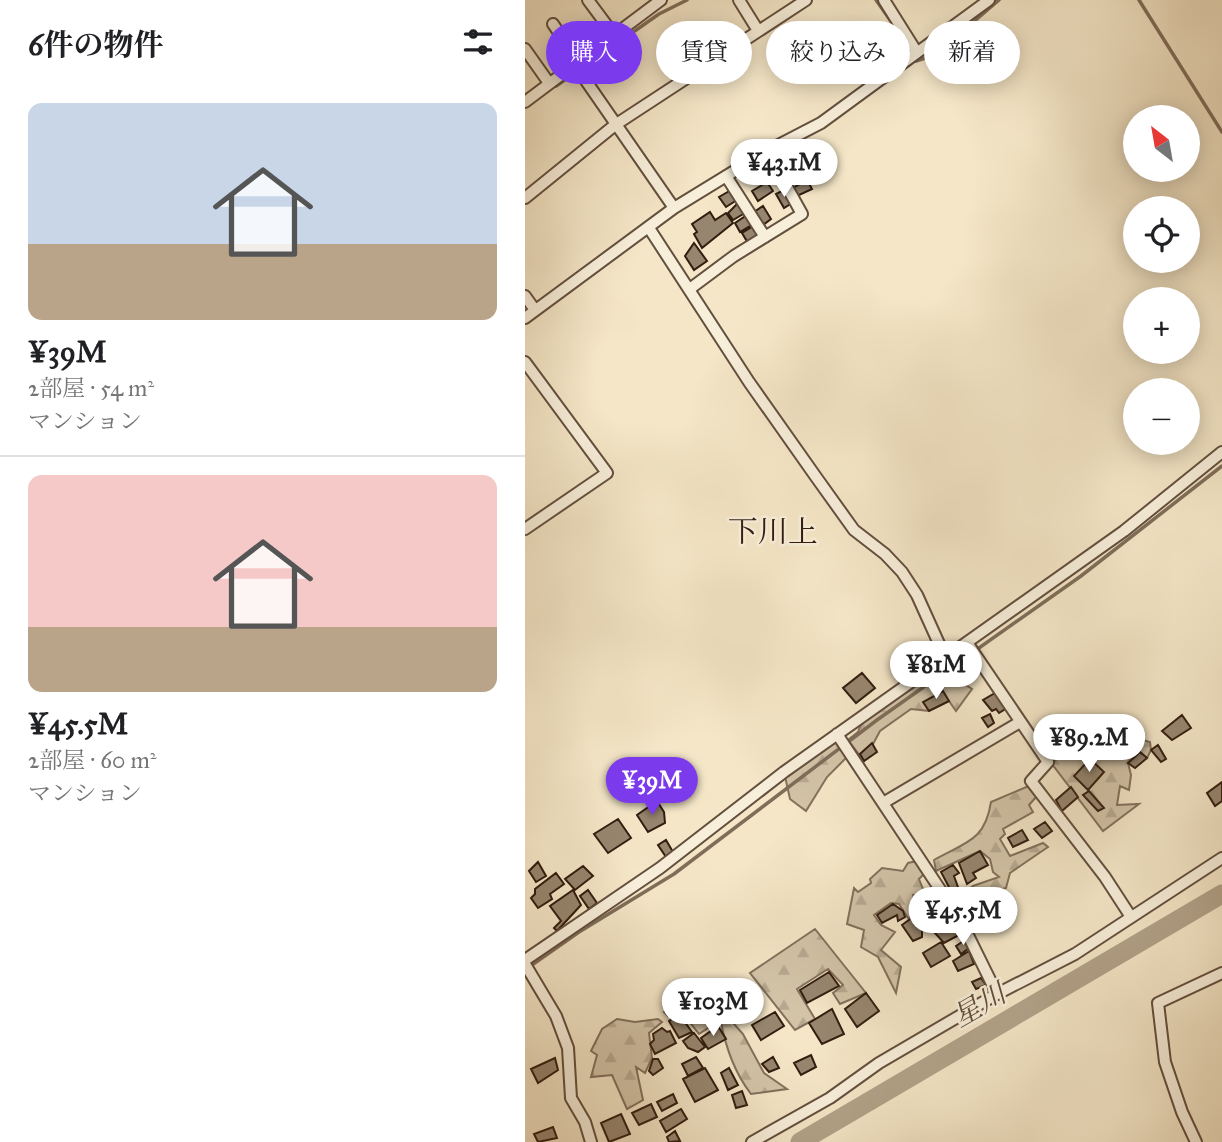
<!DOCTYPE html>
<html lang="ja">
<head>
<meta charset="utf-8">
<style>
  body { margin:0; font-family:"IM FELL Great Primer","Noto Serif JP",serif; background:#f6f6f6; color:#202124; height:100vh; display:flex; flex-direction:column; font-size:26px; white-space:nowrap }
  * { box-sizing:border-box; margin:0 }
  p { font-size:23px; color:#757577 }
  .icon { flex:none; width:38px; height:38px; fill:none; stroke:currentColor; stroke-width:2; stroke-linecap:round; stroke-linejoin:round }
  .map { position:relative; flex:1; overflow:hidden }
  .panel { display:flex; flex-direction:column; background:#fff; width:525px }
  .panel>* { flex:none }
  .hud { position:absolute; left:21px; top:21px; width:570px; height:63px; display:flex; gap:14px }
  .needle { width:46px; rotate:329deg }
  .controls { position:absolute; left:598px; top:105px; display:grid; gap:14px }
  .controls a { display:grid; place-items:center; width:77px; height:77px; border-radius:50%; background:#fff; box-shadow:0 4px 18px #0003; font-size:35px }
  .price { position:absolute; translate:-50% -60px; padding:0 16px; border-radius:24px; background:#fff; color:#222; font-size:23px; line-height:46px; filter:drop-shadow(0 2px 4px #0008) }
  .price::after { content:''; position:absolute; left:50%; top:42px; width:21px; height:16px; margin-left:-10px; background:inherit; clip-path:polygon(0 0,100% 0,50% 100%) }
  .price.selected { background:#7c3aed; color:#fff }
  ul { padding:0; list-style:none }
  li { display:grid; align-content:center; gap:14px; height:371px; padding:0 28px }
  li+li { border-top:2px solid #e0e0e0 }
  li span { display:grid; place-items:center; height:217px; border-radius:14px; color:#555 }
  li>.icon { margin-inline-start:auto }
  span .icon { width:126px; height:126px; fill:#fffc; stroke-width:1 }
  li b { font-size:30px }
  h2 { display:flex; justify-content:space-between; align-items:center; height:84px; padding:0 28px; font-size:30px }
  .chip { padding:0 24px; border-radius:32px; background:#fff; box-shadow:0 4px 18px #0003; font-size:24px; line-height:63px }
  .chip.selected { background:#7c3aed; color:#fff }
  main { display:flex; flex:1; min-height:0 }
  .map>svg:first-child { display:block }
  .forest { fill:url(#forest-firs); stroke:#83705c; stroke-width:2 }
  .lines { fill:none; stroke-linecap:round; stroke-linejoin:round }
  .stream { stroke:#7f6d59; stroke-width:3.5 }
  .river { stroke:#b2a289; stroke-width:19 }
  .building { fill:#97866f; stroke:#331d10; stroke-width:2 }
  .minor-casing { stroke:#634f3e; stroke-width:14 }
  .minor { stroke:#f8efdb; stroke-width:10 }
  .labels { text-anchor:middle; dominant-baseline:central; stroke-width:5; stroke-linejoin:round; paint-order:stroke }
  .water-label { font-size:28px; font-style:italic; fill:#5f4c3a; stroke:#f8efdb }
  .quarter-label { font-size:30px; fill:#331d10; stroke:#f8efdb }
</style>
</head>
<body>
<main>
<section class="panel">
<h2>6件の物件<svg class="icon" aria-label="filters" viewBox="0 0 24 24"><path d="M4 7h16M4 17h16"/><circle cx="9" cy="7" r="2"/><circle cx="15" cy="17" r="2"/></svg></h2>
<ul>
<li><span style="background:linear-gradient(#c9d6e8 65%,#b9a48a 0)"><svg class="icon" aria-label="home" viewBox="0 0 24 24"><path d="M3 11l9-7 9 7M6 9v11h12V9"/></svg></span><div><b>¥39M</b><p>2部屋 · 54 m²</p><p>マンション</p></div></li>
<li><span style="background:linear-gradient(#f6c9c9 70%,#b9a48a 0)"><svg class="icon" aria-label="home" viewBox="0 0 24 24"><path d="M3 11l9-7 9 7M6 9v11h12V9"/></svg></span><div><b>¥45.5M</b><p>2部屋 · 60 m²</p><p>マンション</p></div></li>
</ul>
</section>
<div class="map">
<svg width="697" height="1142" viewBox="0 0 697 1142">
  <defs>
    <pattern id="forest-firs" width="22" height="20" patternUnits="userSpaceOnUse" patternTransform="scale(1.75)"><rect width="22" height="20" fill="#d3c4a8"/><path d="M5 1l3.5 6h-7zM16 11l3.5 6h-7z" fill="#b6a890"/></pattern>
  </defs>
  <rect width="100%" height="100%" fill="#f4e6c7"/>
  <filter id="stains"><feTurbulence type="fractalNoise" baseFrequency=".00286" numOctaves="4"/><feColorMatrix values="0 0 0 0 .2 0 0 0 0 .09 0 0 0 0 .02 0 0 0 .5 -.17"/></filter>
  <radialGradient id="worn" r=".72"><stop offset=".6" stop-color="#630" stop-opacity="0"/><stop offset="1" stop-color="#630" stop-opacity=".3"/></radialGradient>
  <path class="forest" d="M420,657l15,24 12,8 -16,22 -7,-10 -20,10 -18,-2 -31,22 -16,30 -16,-21 10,-8 5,-13z
    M554,716l31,35 22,-3 3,-10 15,4 1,8 -4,8 -7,-6 -12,11 3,12 -2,15 -9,-4 -3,19 22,-1 -36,27 -51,-67 20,-24 -8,-19z
    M301,742l15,2 5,14 -19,19 -21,34 -16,-12 -6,-27z
    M506,785l6,11 -8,9 4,7 -30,17 2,5 -5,5 10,17 33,-13 5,4 -38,26 -4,15 -52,14 19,-16 26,-9 -6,-5 -3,-13 -10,-8 -44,20 -2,-11c32,-18 51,-19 57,-58z
    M401,859l2,11 -9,9 6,15 -12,1 5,21 -10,2 -9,-14 -8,-1 -17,12 7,10 14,7 -14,18 20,17 -5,26 -18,-36 -17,-10 3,-17 -17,-6 7,-36 4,4 13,-9 -1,-4 12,-11 21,3 5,-8z
    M290,929l51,64 -26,11 -7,-11 10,-8 -15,-16 -31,20 18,30 -20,11 -45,-57z
    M171,984l22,21 -7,21 -12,8 -18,-23 -13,5 -4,-4 10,-9 -2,-8z
    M202,1016l16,18 21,39 23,16 -36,5c-17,-22 -25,-45 -30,-72z
    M92,1019l18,3 23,-3 4,3 -13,11 3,25 -7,15 -9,-6 7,33 -16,9 -15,-34 -21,2 6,-22 -6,-4 11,-22z"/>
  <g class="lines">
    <path class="stream" d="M351,0l19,27
      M614,0l83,132
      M389,57l2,4 19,-6 64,-55
      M31,86l103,-72 28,-14
      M4,967l50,-35 95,-58 203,-154 204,-144 141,-110"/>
    <path class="river" d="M275,1142l422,-248"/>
  </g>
  <path class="building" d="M268,155l5,11 -13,7 -6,-11z
    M282,180l5,9 -15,7 -4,-8z
    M242,182l6,9 -15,10 -6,-10z
    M206,190l6,10 -11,7 -7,-10z
    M259,190l8,13 -8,5 -8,-14z
    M214,202l6,11 -12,7 -5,-7z
    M238,206l8,13 -8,6 -9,-13z
    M185,212l5,8 11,-7 7,10 -31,25 -8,-14 3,-2 -5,-8z
    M222,215l6,9 -13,8 -5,-9z
    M230,225l6,10 -13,8 -6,-10z
    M169,243l13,18 -13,9 -9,-14z
    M337,673l13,15 -19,15 -13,-15z
    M418,691l6,10 -20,10 -6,-9z
    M470,693l12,15 -8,5 -3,-4 -4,2 -9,-11z
    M465,714l4,9 -6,4 -6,-9z
    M657,715l9,13 -19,12 -10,-9z
    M347,743l5,9 -13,9 -4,-7z
    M633,745l8,14 -5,3 -10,-12z
    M615,752l7,6 -12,10 -7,-5z
    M565,759l14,13 -16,18 -14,-14z
    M697,782v19l-7,5 -8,-13z
    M546,787l7,10 -16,14 -6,-11z
    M564,791l15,17 -6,3 -15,-16z
    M132,801l7,11 1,11 -17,9 -11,-17z
    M93,819l13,19 -23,15 -14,-19z
    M520,822l7,9 -10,7 -8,-9z
    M497,830l6,10 -15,7 -5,-9z
    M141,840l7,12 -7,5 -8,-12z
    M455,851l8,14 -15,8 3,5 -9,6 -8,-21z
    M13,862l8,14 -10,6 -7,-11z
    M428,865l6,8 -5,3 5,14 -7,3 -11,-21z
    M58,866l10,10 -18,14 -10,-11z
    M31,873l8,11 -14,10 2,5 -14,9 -7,-10 4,-4v-5z
    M406,888l8,16 -22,5 -4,-11z
    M48,890l8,15 -24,26 -3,-3 7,-7 -11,-15z
    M63,890l9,13 -8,6 -9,-13z
    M368,904l10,7 2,6 -7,4 -1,-6 -15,8 -5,-8z
    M388,917l9,9v11l-9,4 -11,-16z
    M428,923l6,12 -15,8 -9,-10z
    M440,940l4,8 -8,6 -5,-8z
    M416,942l9,14 -19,11 -8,-14z
    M444,951l5,13 -16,7 -5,-10z
    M304,972l10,14 -32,17 -7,-13z
    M456,978l5,7 -10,4 -4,-7z
    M341,993l13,18 -22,16 -12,-18z
    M307,1009l12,25 -22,10 -13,-21z
    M250,1012l9,14 -23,14 -9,-15z
    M154,1014l13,18 -13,6 -10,-17z
    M193,1026l8,13 -18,10 -7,-11z
    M137,1028l5,4 3,-1 6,12 -21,11 -5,-10 4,-4 -1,-6z
    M169,1033l11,14 -7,5 -10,-4 -5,-7z
    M286,1055l5,12 -15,8 -7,-12z
    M171,1057l7,11 -15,8 -6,-12z
    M248,1057l6,11 -10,4 -7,-8z
    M30,1058l3,12 -20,13 -7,-14z
    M128,1059h5l5,9 -10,7 -4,-4z
    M180,1068l13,22 -23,12 -12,-23z
    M204,1068l9,17 -10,5 -7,-17z
    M217,1091l5,14 -11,3 -4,-13z
    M148,1094l4,9 -15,8 -5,-9z
    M126,1104l6,13 -18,8 -7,-12z
    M156,1109l6,10 -21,13 -6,-11z
    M96,1114l9,20 -21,8 -8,-19z
    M28,1127l4,11 -19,4 -4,-8z
    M150,1131l5,10 -11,1 -2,-5z"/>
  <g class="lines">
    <g class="minor-casing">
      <path id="minor" d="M63,0l26,35
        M214,0l18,29
        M359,0l32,51
        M28,24l26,38
        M0,49l24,34
        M50,65l99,143
        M0,102l136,-102
        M201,176l39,61
        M0,198l90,-73 191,-125
        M124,228l100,154 67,95 38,53 31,24 17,18 15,23 28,62
        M166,288l43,-32 68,-42 -35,-63
        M0,296l10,14
        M0,318l149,-110 93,-57 54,-28 168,-123
        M0,362l82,111 -82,56
        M443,644l80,118 -17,19 74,96 26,40
        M312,734l124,187 36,73
        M358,803l137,-81
        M0,960l135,-92 124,-96 340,-241 98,-79
        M0,964l31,52 12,32 3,50 14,24 6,20
        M227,1142l78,-44 49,-35 118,-69 78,-40 147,-96
        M671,1142l-14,-30 -17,-50 -7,-59 64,-30"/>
    </g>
    <use href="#minor" class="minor"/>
  </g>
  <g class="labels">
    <g class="water-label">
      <text transform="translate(454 1005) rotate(-30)">星川</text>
    </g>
    <g class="quarter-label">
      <text x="248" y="532">下川上</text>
    </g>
  </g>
  <rect width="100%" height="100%" filter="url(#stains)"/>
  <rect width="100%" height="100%" fill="url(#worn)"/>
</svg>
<div class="controls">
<a><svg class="needle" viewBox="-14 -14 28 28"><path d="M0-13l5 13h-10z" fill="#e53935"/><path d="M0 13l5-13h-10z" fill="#757577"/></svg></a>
<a><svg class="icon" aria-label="locate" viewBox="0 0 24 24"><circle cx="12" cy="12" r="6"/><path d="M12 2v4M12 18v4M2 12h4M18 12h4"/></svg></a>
<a>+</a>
<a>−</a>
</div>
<b class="price" style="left:259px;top:199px">¥43.1M</b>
<b class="price" style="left:411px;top:701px">¥81M</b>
<b class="price" style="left:564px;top:774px">¥89.2M</b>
<b class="price selected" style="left:127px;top:817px">¥39M</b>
<b class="price" style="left:438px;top:947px">¥45.5M</b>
<b class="price" style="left:188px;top:1038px">¥103M</b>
<div class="hud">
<a class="chip selected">購入</a>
<a class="chip">賃貸</a>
<a class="chip">絞り込み</a>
<a class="chip">新着</a>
</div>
</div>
</main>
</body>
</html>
